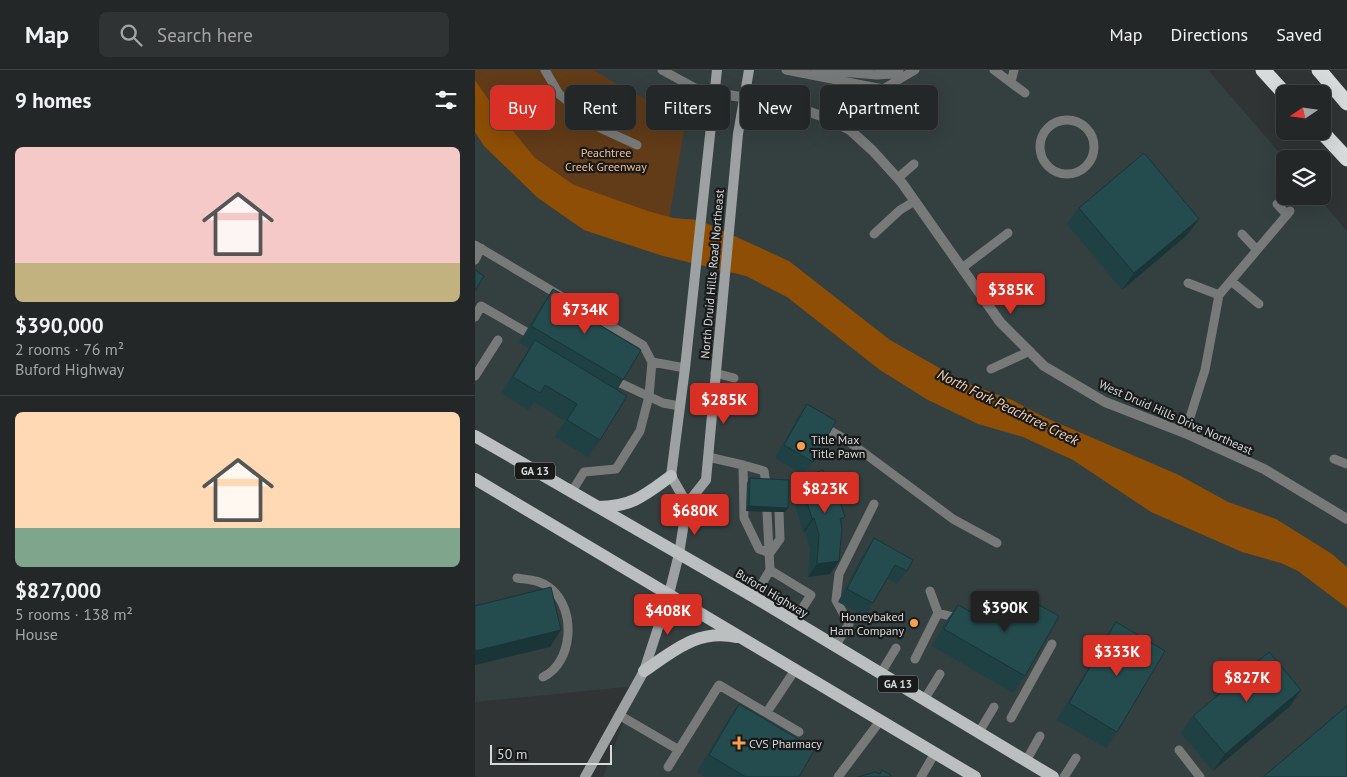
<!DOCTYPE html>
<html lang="en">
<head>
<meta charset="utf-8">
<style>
  body { margin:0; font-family:"PT Sans",sans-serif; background:#303333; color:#f1f3f6; height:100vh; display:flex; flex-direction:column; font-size:19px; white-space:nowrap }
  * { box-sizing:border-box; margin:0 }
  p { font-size:16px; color:#a3a5a7 }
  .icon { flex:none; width:28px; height:28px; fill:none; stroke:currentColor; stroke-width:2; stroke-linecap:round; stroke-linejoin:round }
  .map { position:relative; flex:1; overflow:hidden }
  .sheet { display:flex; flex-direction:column; background:#242727; width:475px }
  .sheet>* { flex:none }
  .banner { position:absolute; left:15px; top:15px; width:475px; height:45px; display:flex; gap:10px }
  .needle { width:32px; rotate:257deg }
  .fabs { position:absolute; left:801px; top:15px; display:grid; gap:10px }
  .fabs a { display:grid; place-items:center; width:55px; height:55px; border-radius:8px; background:#242727; box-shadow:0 5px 20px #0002,0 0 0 1px #414444; font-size:25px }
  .scale { position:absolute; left:15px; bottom:12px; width:122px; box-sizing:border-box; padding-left:5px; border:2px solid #d7d9da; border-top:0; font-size:14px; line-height:18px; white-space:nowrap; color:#d7d9da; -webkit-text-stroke:4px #191b1b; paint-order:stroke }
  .price { position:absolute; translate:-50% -42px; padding:0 11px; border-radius:5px; background:#d93025; color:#fff; font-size:16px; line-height:32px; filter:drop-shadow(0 1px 2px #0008) }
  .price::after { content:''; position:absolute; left:50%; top:30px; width:15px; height:11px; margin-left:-8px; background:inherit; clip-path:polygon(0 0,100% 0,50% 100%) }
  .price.current { background:#222; color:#fff }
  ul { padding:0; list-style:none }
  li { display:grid; align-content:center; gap:10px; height:265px; padding:0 15px }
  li+li { border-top:1px solid #414444 }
  li span { display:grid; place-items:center; height:155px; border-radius:8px; color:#555 }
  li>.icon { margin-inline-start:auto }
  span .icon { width:90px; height:90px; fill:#fffc; stroke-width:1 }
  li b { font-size:21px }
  h2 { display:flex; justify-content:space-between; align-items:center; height:60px; padding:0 15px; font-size:21px }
  .tag { padding:0 18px; border-radius:8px; background:#242727; box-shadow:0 5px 20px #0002,0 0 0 1px #414444; font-size:18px; line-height:45px }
  .tag.current { background:#d93025; color:#fff }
  header { display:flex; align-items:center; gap:30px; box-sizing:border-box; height:70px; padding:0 25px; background:#242727; border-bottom:1px solid #414444 }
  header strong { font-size:24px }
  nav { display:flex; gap:28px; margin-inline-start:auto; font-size:18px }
  .search { width:350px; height:45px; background:#303333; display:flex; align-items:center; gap:12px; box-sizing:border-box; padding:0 18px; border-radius:8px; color:#a3a5a7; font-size:19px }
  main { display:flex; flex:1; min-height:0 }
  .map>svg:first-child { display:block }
  .built { fill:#343f40 }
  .green { fill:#623b18 }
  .water { fill:#8e4e06 }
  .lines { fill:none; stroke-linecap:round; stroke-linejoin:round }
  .service { stroke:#787979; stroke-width:9 }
  .minor { stroke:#787979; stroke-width:10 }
  .secondary { stroke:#9ea1a1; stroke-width:10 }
  .primary { stroke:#bcbfc0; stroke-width:12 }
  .motorway { stroke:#d7dbdb; stroke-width:15 }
  .wall { fill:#1f4144 }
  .shaded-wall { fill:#193537 }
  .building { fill:#244c4f; stroke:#193537 }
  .poi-dot { fill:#fa9f4e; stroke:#191b1b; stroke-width:2 }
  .labels { text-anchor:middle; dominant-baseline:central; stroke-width:4.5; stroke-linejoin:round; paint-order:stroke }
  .shield { fill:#191b1b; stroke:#9ea0a1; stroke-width:1 }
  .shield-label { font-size:11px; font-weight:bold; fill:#d7d9da }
  .park-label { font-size:12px; fill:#f3bc91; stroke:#191b1b }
  .street-label { font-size:12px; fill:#d7d9da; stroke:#191b1b }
  .poi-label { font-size:12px; fill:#d7d9da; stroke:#191b1b; text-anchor:start }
  .water-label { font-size:14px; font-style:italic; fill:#f7d2b5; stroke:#191b1b }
</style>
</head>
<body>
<header>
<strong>Map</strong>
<div class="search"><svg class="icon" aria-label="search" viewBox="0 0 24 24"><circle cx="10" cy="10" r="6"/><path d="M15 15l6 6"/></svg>Search here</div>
<nav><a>Map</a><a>Directions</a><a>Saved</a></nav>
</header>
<main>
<section class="sheet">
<h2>9 homes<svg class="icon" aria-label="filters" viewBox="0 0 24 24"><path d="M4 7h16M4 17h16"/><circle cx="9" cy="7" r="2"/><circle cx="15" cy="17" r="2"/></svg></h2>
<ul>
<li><span style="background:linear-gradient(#f6c9c9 75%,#c2b280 0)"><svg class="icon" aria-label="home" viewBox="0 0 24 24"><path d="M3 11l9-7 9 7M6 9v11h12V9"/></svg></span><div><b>$390,000</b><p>2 rooms · 76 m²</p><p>Buford Highway</p></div></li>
<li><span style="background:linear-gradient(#ffd9b3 75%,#7fa58c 0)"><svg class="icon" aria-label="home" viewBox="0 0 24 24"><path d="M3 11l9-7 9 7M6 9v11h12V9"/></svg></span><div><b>$827,000</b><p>5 rooms · 138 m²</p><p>House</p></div></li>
</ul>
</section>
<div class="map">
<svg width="872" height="707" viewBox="0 0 872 707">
  <rect width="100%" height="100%" fill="#303434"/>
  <path class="built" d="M0,0h733l77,89v37h32l30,35v546h-744l34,-91 -162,16z"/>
  <path class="green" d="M0,0h119l31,19 61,29 -23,138 -79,-26 -46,-32 -54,-52 -9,-14z"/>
  <path class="water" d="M0,10l20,29 40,49 39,27 74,26 25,7 26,2 90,41 101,79 76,43 46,17 32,17 135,58 49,27 48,17 56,35 15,13v41l-49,-37 -17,-8 -39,-11 -91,-40 -78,-52 -50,-23 -45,-13 -50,-24 -48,-30 -93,-73 -41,-21 -83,-20 -79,-26 -46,-32 -54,-52 -9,-14z"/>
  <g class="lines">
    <path class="service" d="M70,0l14,24 41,34 37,17
      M187,0l33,18 21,5
      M311,0l97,19
      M519,0l31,23
      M339,4l14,-3 49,4 5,-5
      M402,5l15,-1 7,-4
      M536,12l3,-12
      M565 77a27 27 0 1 1 54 0a27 27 0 1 1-54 0Z
      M375,60l33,-41 32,-19
      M423,108l16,-14
      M802,134l10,11
      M399,164l26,-24 15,-9
      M767,164l15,16
      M0,175l168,100 9,17 -3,34 -9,35 -24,38 -32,3 -13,21
      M0,190l6,-12
      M487,198l46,-35
      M756,211l28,23
      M713,213l31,12
      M0,247l6,-11 45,26
      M177,292l33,6
      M516,299l39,-18
      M240,303l19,5
      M0,306l23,-36
      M145,313l43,20 17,3
      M237,340l13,3
      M352,359l21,12 105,78 44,24
      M710,363l20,-63 14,-75 71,-84
      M233,387l35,8 1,53 15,31 11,4 10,-14 -1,-27
      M859,389l13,5
      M268,395l21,6 2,13
      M295,500l41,25 -17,26
      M42,508c13,2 23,2 33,10 27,21 23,75 -7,89
      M279,527l16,-27 -3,-58
      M463,543l19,5
      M360,576l14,-22 -13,-24 3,-26 35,-70
      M440,589l23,-46 -8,-22
      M406,603l15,-25
      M449,630l16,-26
      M292,642l28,-42
      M144,645l60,35
      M536,648l41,-74
      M504,662l15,-25
      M704,680l21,27
      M551,691l14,-25
      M193,697l51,-82 80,47
      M363,707l42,-56
      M446,707l14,-24
      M589,707l12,-19"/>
    <path class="minor" d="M241,23l74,12 34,12 26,13 23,21 29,32 98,139 44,44 61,36 80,31 79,36 83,50"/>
    <path class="secondary" d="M212,434l-16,-28 14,-108 32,-298
      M110,707l59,-106 25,-77 10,-40 8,-50 19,-24 32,-346 11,-64"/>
    <path class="primary" d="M0,366l279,161 299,180
      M0,409l500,298
      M123,437c34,0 47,-12 73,-31
      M169,601c31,-21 53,-42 93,-34"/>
    <path class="motorway" d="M788,0l22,24
      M844,0l28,33
      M846,61l26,28"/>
  </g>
  <path class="wall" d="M604,138l120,11 -12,16 -65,55 -55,-66z
    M78,219l25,23 45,68 -6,10 -17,50 -12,17 -33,-20 10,-16 -31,-19 -5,8 -28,-17 28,-45 -10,-5 22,-37z
    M332,334l6,58 -9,13 -29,-17 23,-41z
    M275,408l35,34 -39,-1 1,-28z
    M325,408l45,39 -4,5 -2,39 -9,13 -22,3 2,-29 -5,-17 -2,1 -12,-41z
    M399,468l33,33 -10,13 -10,-6 -14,25 -9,13 -26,-14 27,-51z
    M521,528l27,16 9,-13 -7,75 -12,17 -81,-47 14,-25 12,-16 24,13z
    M641,552l1,110 -11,16 -49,-28 48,-81z
    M826,620l-12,17 -76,64 -32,-38 12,-17z
    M264,634l60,73h-94l-8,-5 30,-51z"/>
  <path class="shaded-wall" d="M724,149l-12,16 -65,55 12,-17z
    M274,436l39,2 -3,4 -39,-1z
    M339,448l-9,13 -2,1 9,-13z
    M364,491l-9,13 -22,3 9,-13z
    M86,560l-11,17 -75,18v-14z
    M826,620l-12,17 -76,64 12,-17z"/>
  <path class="building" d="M669,83l55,66 -65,54 -55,-65z
    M0,200l9,6 -9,15z
    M78,219l29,17 -4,6 63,38 -18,30 -92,-54z
    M60,270l92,56 -27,44 -33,-20 10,-16 -32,-19 -5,8 -27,-16z
    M332,334l29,17 -23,41 -29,-17z
    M348,400l3,8 6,-2 13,41 -5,2 2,9 -3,33 -22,3 2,-29 -5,-17 -2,1 -12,-41z
    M275,408l39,2 -1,28 -39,-2z
    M399,468l39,22 -6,11 -12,-6 -22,38 -26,-14z
    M76,517l10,43 -86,21v-45z
    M521,528l29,17 7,-14 27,15 -34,60 -81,-47 14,-24 26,14z
    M641,552l49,29 -48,81 -48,-29z
    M794,582l32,38 -76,64 -32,-38z
    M264,634l76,45 -16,28h-53l-37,-22z
    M872,636v69l-2,2h-82z
    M407,700l9,5 -1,2h-32l17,-5 5,2z"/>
  <g class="poi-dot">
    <circle cx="326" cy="376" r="5"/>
    <circle cx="439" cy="553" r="5"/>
    <path d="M261.5 665.5h5v5h5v5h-5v5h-5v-5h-5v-5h5z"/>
  </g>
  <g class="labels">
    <g class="shield">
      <rect x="40" y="392.5" width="40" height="17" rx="4"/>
      <rect x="403" y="605.5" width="40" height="17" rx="4"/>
    </g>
    <g class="shield-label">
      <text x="60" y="401">GA 13</text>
      <text x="423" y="614">GA 13</text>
    </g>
    <g class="park-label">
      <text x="131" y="82">Peachtree<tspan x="131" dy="14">Creek Greenway</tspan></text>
    </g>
    <g class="street-label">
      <text transform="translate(237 204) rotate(-85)">North Druid Hills Road Northeast</text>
      <text transform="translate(701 347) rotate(24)">West Druid Hills Drive Northeast</text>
      <text transform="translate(297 523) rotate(31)">Buford Highway</text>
    </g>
    <g class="poi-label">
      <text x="336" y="369">Title Max<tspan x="336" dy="14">Title Pawn</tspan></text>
      <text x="429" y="546" text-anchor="end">Honeybaked<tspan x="429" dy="14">Ham Company</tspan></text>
      <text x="274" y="673">CVS Pharmacy</text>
    </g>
    <g class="water-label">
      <text transform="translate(533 337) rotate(26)">North Fork Peachtree Creek</text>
    </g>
  </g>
</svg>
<div class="fabs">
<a><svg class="needle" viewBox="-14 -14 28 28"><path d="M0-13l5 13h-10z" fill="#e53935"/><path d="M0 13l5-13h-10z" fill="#a3a5a7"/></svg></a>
<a><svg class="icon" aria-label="layers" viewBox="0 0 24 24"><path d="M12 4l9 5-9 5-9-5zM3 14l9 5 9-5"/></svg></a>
</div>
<div class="scale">50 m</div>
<b class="price" style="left:536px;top:245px">$385K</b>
<b class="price" style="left:110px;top:265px">$734K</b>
<b class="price" style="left:249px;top:355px">$285K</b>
<b class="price" style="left:350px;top:444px">$823K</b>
<b class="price" style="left:220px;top:466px">$680K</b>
<b class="price current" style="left:530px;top:563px">$390K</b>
<b class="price" style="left:193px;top:566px">$408K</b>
<b class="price" style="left:642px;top:607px">$333K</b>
<b class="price" style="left:772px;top:633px">$827K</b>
<div class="banner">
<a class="tag current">Buy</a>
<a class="tag">Rent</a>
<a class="tag">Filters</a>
<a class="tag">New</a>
<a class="tag">Apartment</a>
</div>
</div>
</main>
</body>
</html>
